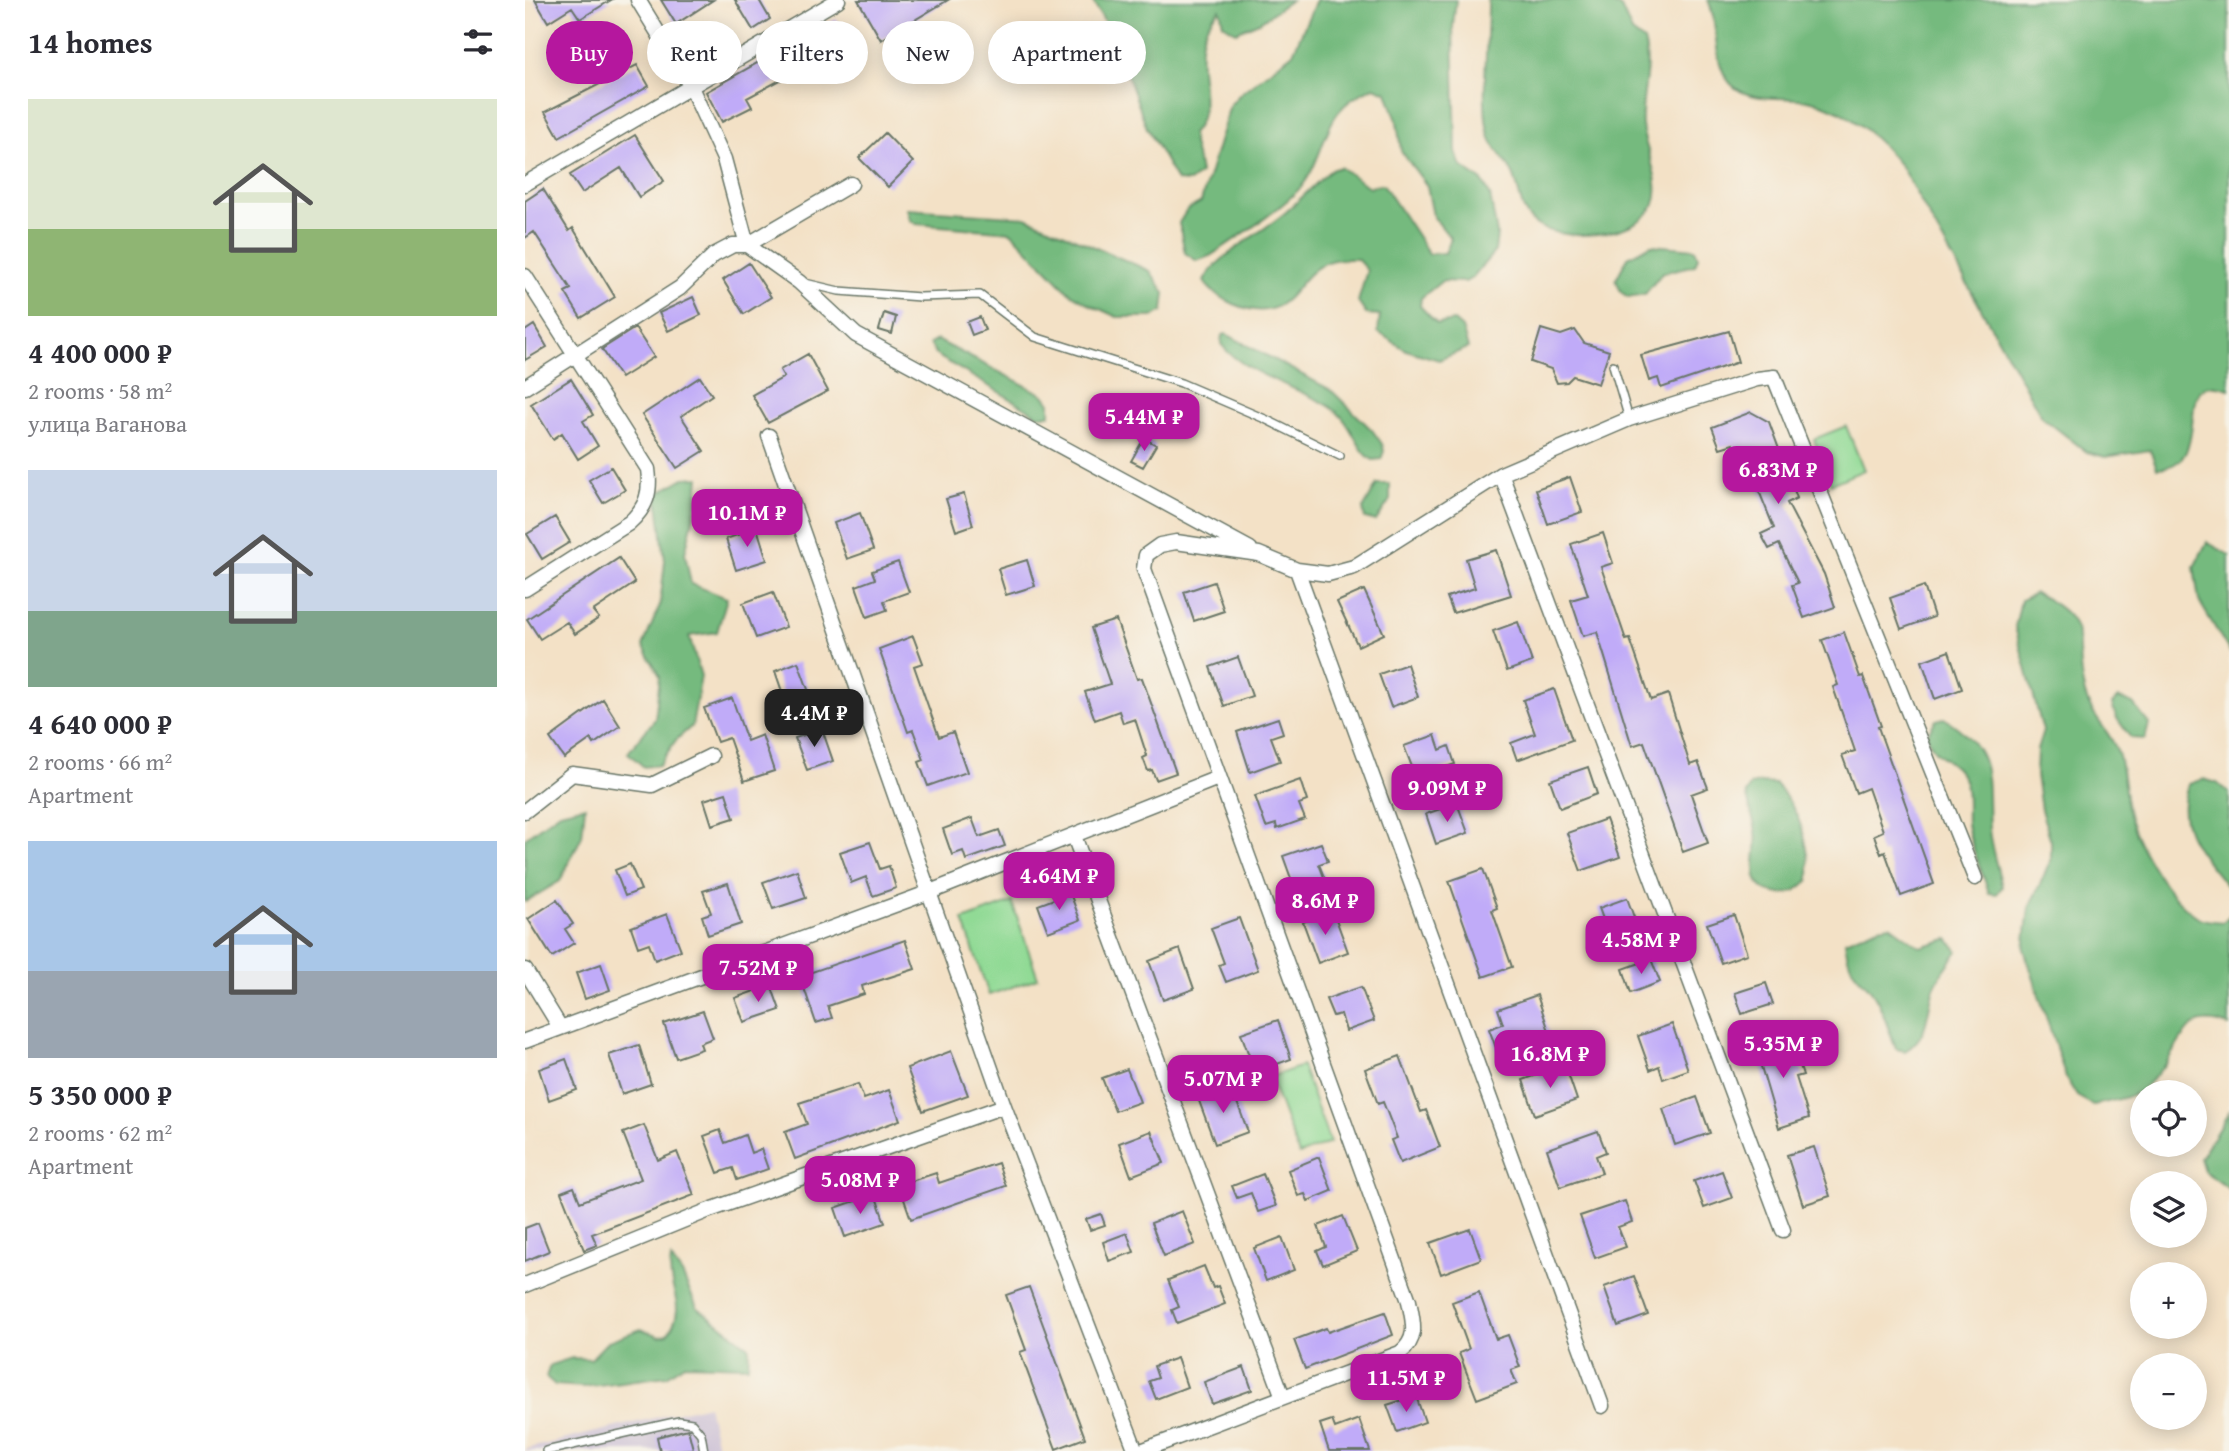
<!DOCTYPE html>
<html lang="en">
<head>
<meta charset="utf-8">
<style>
  body { margin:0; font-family:"Gentium Book Plus",serif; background:#f7f7f7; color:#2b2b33; height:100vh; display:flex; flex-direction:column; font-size:26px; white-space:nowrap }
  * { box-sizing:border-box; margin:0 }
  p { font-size:23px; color:#7c7c81 }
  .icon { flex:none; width:38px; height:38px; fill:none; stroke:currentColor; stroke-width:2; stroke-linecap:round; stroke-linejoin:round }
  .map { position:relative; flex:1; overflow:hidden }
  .side { display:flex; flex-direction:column; background:#fff; width:525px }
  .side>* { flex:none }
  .hud { position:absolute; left:21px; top:21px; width:665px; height:63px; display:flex; gap:14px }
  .buttons { position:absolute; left:1605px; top:1080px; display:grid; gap:14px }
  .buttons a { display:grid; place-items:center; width:77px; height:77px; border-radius:50%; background:#fff; box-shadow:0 4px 18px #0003; font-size:35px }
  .price { position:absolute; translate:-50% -60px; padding:0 16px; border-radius:14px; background:#b5179e; color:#fff; font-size:23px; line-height:46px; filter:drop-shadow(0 2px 4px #0008) }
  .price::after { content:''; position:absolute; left:50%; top:42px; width:21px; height:16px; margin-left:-10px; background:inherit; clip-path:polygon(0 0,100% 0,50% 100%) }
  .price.active { background:#222; color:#fff }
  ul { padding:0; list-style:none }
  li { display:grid; align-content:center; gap:14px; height:371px; padding:0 28px }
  li span { display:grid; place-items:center; height:217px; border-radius:0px; color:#555 }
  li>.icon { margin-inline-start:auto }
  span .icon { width:126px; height:126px; fill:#fffc; stroke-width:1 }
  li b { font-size:30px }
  h2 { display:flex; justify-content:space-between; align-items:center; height:84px; padding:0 28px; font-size:30px }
  .chip { padding:0 24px; border-radius:32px; background:#fff; box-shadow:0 4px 18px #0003; font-size:24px; line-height:63px }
  .chip.active { background:#b5179e; color:#fff }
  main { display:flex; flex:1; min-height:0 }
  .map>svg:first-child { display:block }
  .industrial { fill:#cbbfd5 }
  .green { fill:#91da95; stroke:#588c64; stroke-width:2 }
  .forest { fill:#74ba7e; stroke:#4a7c59; stroke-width:2 }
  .building { fill:#c0abf8 }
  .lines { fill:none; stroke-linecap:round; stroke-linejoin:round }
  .service-casing { stroke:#697667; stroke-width:10 }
  .minor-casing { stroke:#697667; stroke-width:17 }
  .service { stroke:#fff; stroke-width:7 }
  .minor { stroke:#fff; stroke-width:14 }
</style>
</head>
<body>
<main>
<section class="side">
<h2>14 homes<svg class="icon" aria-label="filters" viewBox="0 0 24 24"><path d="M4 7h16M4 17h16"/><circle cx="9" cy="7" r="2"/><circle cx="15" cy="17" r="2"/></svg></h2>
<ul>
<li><span style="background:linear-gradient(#dfe7d0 60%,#8fb573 0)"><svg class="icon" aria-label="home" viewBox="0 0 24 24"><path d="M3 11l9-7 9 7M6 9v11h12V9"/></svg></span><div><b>4 400 000 ₽</b><p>2 rooms · 58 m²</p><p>улица Ваганова</p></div></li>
<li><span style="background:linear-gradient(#c9d6e8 65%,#7fa58c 0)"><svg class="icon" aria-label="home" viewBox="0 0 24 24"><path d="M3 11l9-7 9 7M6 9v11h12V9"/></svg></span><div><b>4 640 000 ₽</b><p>2 rooms · 66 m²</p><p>Apartment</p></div></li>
<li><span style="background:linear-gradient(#a9c7e8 60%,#9aa5b1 0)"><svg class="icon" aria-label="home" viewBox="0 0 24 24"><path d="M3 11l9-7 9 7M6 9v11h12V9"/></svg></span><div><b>5 350 000 ₽</b><p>2 rooms · 62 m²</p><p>Apartment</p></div></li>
</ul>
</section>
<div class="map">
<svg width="1704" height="1451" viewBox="0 0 1704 1451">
  <rect width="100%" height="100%" fill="#f7f3e8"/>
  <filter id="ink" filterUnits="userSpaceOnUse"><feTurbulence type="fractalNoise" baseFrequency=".0143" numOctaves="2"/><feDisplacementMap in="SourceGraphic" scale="14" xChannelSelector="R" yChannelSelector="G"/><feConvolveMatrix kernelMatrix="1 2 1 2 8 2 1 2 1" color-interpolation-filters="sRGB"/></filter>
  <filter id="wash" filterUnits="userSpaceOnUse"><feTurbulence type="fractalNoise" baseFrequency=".00686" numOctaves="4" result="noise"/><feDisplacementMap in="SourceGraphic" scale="28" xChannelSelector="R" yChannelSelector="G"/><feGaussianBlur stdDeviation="1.57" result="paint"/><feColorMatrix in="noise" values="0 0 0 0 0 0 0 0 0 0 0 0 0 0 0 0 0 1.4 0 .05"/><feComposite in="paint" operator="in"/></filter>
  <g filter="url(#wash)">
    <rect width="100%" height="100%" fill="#f3e1c6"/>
    <path class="industrial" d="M183,1405l10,46h-193v-2z"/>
    <path class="green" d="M1321,426l18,44 -33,14 -17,-45z
      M487,902l26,76 -49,17 -26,-75z
      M777,1066l28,77 -31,12 -29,-78z"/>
    <path class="forest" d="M567,0h199l-30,21 -25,11 -13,-8 -3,-15c-43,40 3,90 -28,125 0,15 7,25 8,40l-11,8 -12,-1 -30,-53 -33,-90z
      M791,0h140l-3,26 3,125 4,14 23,17 7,13 7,39 -2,17 -23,27 -7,4 -23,-1 -21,17 -1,8 17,18 17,-3 8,7 6,20 -29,12 -33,-10 -28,-18 2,-17 -14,-1 -8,-12 9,-32 -10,-11c-8,0 -19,-1 -27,2 -40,14 -37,68 -96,43 -11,-5 -24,-12 -30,-23 14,-27 60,-49 83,-70 15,-13 29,-28 44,-41l9,-3 29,20 14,-3 46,70 16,-1 6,-14 -18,-23 -6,-30 -26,-35 -4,-30 -10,-29 -13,-5c-53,23 -42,50 -67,92 -14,23 -73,61 -97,77l-13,5 -12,-8 -6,-30 8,-13 14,-8 29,-97 11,-12 52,-40z
      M963,0h107l26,7 11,25 12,9c8,29 -4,56 -2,84 2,24 21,55 12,79 -14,35 -102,41 -124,15 -10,-11 -11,-32 -17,-45 -6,-13 -18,-23 -23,-36 -11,-31 -1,-102 -2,-138z
      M1183,0h521v389c-64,-23 -9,78 -72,79l-7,-18 -45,7 -18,-5 -45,-35 -140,-249c-24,-30 -51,-57 -90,-67 -25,-6 -64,3 -82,-18 -19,-22 -10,-58 -22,-83z
      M382,209l119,8 124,54 15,22 -2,18 -10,6h-36l-28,-13 -20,-12 -58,-60 -95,-8 -6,-4z
      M1126,245l44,4 3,8 -3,8 -33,8 -17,21 -17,3 -7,-5 -5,-13 12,-22z
      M701,334l105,56 41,40 10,14 2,7 -3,8 -8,1c-17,-9 -20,-39 -44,-54 -30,-18 -88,-34 -108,-62l1,-9z
      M412,340l107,55 6,8v12h-12l-102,-60 -6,-11z
      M174,477l-2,26 -12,50 6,31 36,14 -10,34 -28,4 12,40 -9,50 -16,14 -17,25 -15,2 -16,-14 27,-34 5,-43 -17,-30 17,-41 5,-44 -8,-67 27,-16z
      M852,484h13v16l-14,21 -11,-3 -2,-9z
      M1682,542l22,13v96l-30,-50 -5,-34z
      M1510,593c62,29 35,50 50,101 7,25 25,36 33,59 7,22 6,47 13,68 12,34 36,76 67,96 6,4 18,4 25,5l6,-6v110c-34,-12 -40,0 -56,26 -8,14 -23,32 -37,41 -12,7 -30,9 -43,12l-16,-9 -11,-18 -42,-129 5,-41 22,-48v-19l-10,-31 -5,-35 1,-25 6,-19 -28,-104 6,-27z
      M1593,698l15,6 16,20 -4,15 -14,-1 -15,-21 -4,-13z
      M1419,718c52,33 42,57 45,110 1,19 9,40 13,59l-5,7 -8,-1c-7,-22 -18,-46 -22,-69 -1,-13 2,-32 -3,-44 -10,-22 -31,-20 -37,-46l9,-14z
      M1678,779l14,4 12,10v96c-24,-31 -59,-63 -40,-105z
      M1234,783l16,1c24,23 36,63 34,96 -11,10 -19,16 -35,13 -31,-6 -14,-41 -18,-62 -3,-13 -7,-26 -10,-38l5,-8z
      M60,806l-3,30 -22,45 -35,21v-64l35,-26z
      M1365,925l30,22 28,-8 10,12c-8,12 -19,24 -24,37 -8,25 -4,48 -29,63l-9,-2c-6,-15 -11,-32 -18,-47 -14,-29 -28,-19 -33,-61l34,-14z
      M1704,1112v77l-25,-18 -4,-13z
      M146,1259l11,15 15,33 52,40 -1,19 -63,-2 -18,12 -84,11 -28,-2 -9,-8 4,-12 22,-7 19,1 17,-18 33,-12 19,7 8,-2c21,-32 -2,-41 3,-75z"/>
    <g id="blocks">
      <path class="building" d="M10,0h76l-31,19 -8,-12 -24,15z
        M136,0h52l-37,24z
        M210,0h24l11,19 -17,11z
        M333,0h90l-67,40z
        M311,19l16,28 -32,18 -16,-28z
        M248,54l13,23 -39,21 5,9 -30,15 -16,-30z
        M112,65l12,21 -90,51 -14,-25z
        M360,133l28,29 -25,25 -29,-29z
        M110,135l29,46 -25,16 -18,-29 -39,25 -12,-18z
        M18,189l26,42 4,-3 42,69 -34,21 -16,-26 6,-3 -37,-57 -9,6v-37z
        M224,263l22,34 -27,17 -21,-34z
        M168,297l8,18 -33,16 -9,-18z
        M359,313l12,4 -4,17 -13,-4z
        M455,317l5,13 -13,5 -5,-13z
        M9,325l13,22 -22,13v-29z
        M110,328l19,29 -33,21 -19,-29z
        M1016,329l20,6 14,-5 9,13 25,8 -11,33 -25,-8 -6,6 -10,1 -6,-14 -20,-7z
        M1204,331l9,31 -77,26 -3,-10 -9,3 -8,-26z
        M283,354l20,37 -60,32 -16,-28 32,-18 -4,-7z
        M175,377l12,18 -31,21 23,35 -27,17 -35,-53z
        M46,379l22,36 -10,6 15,25 -20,13 -16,-26 -9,6 -22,-35z
        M1226,412l18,10 28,76 -10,5 37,71 11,33 -31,11 -12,-33 6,-2 -19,-39 -10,5 -8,-15 13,-6 -30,-74 -7,2 -4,-12 -13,4 -8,-21z
        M619,438l12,7 -13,22 -12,-6z
        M86,467l14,23 -22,13 -14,-23z
        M1045,477l12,35 -34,12 -12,-35z
        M439,494l9,31 -17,6 -10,-32z
        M335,513l13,37 -26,9 -13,-36z
        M30,517l15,25 -28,17 -15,-25z
        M232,528l10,32 -31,10 -10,-31z
        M1078,533l10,30 -12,4 25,73 4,-1 21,61 17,-6 22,71 8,-3 10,26 -17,6 17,49 -25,9 -39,-110 -12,4 -35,-114 -14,4 -12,-36 17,-5 -17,-51z
        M971,550l15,45 -58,18 -6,-16 28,-9 -9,-29z
        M94,558l16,25 -42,28 6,7 -24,16 -8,-12 -27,17 -13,-20z
        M502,560l8,26 -29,9 -8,-26z
        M373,562l11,30 -25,9 3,9 -20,7 -11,-31 19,-7 -3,-8z
        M689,582l10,29 -30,10 -10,-29z
        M1399,586l10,31 -33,12 -11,-31z
        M839,590l20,44 -26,12 -21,-44z
        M248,592l13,35 -30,11 -13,-35z
        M591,620l21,59 5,-1 34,95 -20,7 -4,-10 -4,1 -5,-13 4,-2 -12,-37 -12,4 -4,-12 -24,9 -10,-28 25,-8 -19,-56z
        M993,622l14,40 -25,9 -14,-40z
        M1319,632l16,45 3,-1 18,50 -3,1 56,157 -33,12 -16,-44 -4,2 -7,-19 9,-4 -15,-43 -12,5 -14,-38 13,-4 -22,-64 5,-2 -16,-45z
        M388,636l10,27 -9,3 25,71 14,-5 14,40 -39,14 -9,-24 5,-2 -11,-30 -5,2 -29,-83z
        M1424,651l13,38 -27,10 -13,-38z
        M713,657l14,39 -28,10 -14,-39z
        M273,662l12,33 -24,8 -11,-32z
        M882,664l11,33 -27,10 -12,-33z
        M1029,689l18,51 -55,20 -6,-17 24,-9 -12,-34z
        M207,698l15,43 15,-6 12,36 -30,10 -15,-43 -12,4 -13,-34z
        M78,699l17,27 -26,18 -3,-5 -27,19 -14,-20z
        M753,718l5,15 -12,4 9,24 -30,11 -13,-40z
        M297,729l11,32 -26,9 -12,-32z
        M910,735l5,15 9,-4 6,18 -39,13 -12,-31z
        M1063,767l9,27 -37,14 -10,-28z
        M775,780l7,21 -8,3 6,15 -28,10 -1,-5 -10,3 -11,-31z
        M201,793l8,25 -22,7 -8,-25z
        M932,803l11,30 -32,11 -10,-30z
        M447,818l7,19 20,-7 6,16 -39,14 -3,-9 -11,4 -9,-26z
        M1081,819l14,38 -39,14 -14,-38z
        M345,842l10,27 9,-3 7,22 -23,8 -7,-19 -15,6 -11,-31z
        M796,843l7,18 -9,3 8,21 -30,10 -14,-39z
        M105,864l11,26 -16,6 -10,-26z
        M958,869l14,39 -5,2 20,57 -29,10 -34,-96z
        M272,870l9,28 -33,11 -10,-27z
        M203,883l13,41 -33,11 -6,-19 9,-3 -8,-22z
        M545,893l10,27 -32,12 -10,-27z
        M1102,898l13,36 -28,10 -13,-36z
        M32,900l16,24 -8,5 9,14 -22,14 -24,-38z
        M808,911l15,41 -30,11 -15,-41z
        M142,914l14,36 -26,10 -6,-17 -11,4 -7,-20z
        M1209,915l13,39 -26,9 -14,-39z
        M714,918l19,52 -32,12 -7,-17 5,-2 -13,-35z
        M380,940l10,29 -53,17 2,8 -36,12 4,12 -16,5 -16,-47z
        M655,949l14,40 -31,11 -14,-39z
        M1126,959l9,23 -29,11 -8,-24z
        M76,964l9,26 -25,9 -9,-26z
        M1241,983l7,21 -31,10 -7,-21z
        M246,985l9,25 -36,12 -9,-24z
        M836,987l13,34 -28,10 -5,-17 -8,2 -7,-17z
        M1012,995l13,39 -52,19 -9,-24 14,-5 -5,-15z
        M178,1011l10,27 -13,5 2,6 -26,9 -12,-34z
        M753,1020l13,39 -36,13 -14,-39z
        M1147,1024l16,46 -25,9 -4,-13 -9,4 -12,-34z
        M1265,1035l13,40 -7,2 13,41 -30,10 -24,-82z
        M114,1045l12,39 -29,10 -13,-39z
        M426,1051l17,44 -45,16 -16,-43z
        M875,1056l21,56 5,-2 14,37 -40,16 -9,-23 6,-2 -14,-36 -5,2 -13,-35z
        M41,1059l11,31 -28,10 -10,-31z
        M1040,1065l12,35 -42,15 -12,-35z
        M602,1069l13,33 -25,9 -13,-33z
        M333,1084l6,15 25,-9 11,30 -105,39 -10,-27 22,-8 -8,-21z
        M706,1086l17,46 -33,12 -17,-46z
        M1172,1097l13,36 -35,12 -12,-36z
        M119,1125l14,35 19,-8 17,43 -102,39 5,11 -13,5 -23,-58 13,-5 6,15 61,-23 -18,-46z
        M195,1130l5,13 20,-8 6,18 10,-4 7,20 -31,11 -4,-12 -15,5 -14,-37z
        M626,1131l13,32 -33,13 -12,-33z
        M1073,1131l8,21 -10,4 6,17 -42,14 -13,-38z
        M1289,1147l16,49 -27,9 -16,-50z
        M794,1157l13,34 -24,10 -3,-7 -7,2 -10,-26z
        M473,1163l8,23 -95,33 -12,-34 37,-12 3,10z
        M1197,1171l10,27 -28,10 -10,-27z
        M738,1174l13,32 -18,6 -7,-19 -14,5 -5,-12z
        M350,1194l10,29 -40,14 -10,-29z
        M1100,1201l7,21 -14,5 8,20 -31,11 -15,-42z
        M657,1211l13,33 -31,12 -13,-33z
        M576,1214l4,11 -15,5 -4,-11z
        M818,1216l14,35 -34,14 -6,-14 9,-4 -8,-21z
        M13,1223l11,28 -24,10v-33z
        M945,1229l11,30 -40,15 -11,-31z
        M602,1233l7,19 -25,9 -6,-19z
        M757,1237l12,33 -28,11 -12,-33z
        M679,1266l9,22 5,-2 7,18 -48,19 -5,-13 7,-3 -11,-27z
        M1109,1276l14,39 -30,11 -14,-39z
        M504,1287l56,151 -29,11 -36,-97 6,-2 -20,-55z
        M954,1292l17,47 12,-4 12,32 -9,3 6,14 -40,15 -18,-46 10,-4 -17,-47z
        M860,1312l8,23 -88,34 -11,-29 32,-12 2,4z
        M652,1358l10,29 -31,12 -7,-18 9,-3 -4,-12z
        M719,1367l8,23 -40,14 -8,-22z
        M891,1396l9,26 -28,10 -10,-27z
        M834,1419l11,32h-41l-9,-27 12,-4 3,8z
        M163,1429l5,20 -33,2 -3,-14z"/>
    </g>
  </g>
  <g filter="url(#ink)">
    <use href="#blocks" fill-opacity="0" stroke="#697667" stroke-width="2"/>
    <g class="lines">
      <g class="service-casing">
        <path id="service" d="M280,283l34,8 81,6 60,-2 55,42 146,46 84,36 75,37
          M1088,365l16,54
          M21,1451l133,-30 13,2 9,11 3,17"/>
      </g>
      <g class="minor-casing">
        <path id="minor" d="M113,0l52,85 34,74 23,86 52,37 57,53 394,214
          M0,184l313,-184
          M0,276l123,193c3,23 -1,38 -19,54l-104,66
          M0,387l155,-99 34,-33 19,-10h14l104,-61
          M244,436l235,670 132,345
          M976,474l282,756
          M772,570l305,836
          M0,811l47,-37 80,11 59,-29
          M549,836l209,561
          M0,970l35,57
          M0,1041l405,-149 288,-114
          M0,1285l182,-74 297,-105
          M616,1451l259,-98c19,-15 13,-31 9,-52l-265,-732 2,-14 14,-10 16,-3 83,12 38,16 31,4 26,-7 147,-93 128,-55 128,-40 17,-2 201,501"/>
      </g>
      <use href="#service" class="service"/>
      <use href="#minor" class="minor"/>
    </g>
  </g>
</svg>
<div class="buttons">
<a><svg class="icon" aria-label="locate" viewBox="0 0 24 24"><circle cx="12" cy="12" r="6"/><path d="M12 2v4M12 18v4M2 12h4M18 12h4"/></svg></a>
<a><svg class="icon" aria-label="layers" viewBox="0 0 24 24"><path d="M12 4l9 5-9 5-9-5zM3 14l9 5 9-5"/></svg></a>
<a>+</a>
<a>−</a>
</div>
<b class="price" style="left:619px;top:453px">5.44M ₽</b>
<b class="price" style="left:1253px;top:506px">6.83M ₽</b>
<b class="price" style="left:222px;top:549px">10.1M ₽</b>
<b class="price active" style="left:289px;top:749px">4.4M ₽</b>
<b class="price" style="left:922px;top:824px">9.09M ₽</b>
<b class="price" style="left:534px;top:912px">4.64M ₽</b>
<b class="price" style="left:800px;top:937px">8.6M ₽</b>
<b class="price" style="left:1116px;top:976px">4.58M ₽</b>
<b class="price" style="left:233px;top:1004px">7.52M ₽</b>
<b class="price" style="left:1258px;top:1080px">5.35M ₽</b>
<b class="price" style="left:1025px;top:1090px">16.8M ₽</b>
<b class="price" style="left:698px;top:1115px">5.07M ₽</b>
<b class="price" style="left:335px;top:1216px">5.08M ₽</b>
<b class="price" style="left:881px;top:1414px">11.5M ₽</b>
<div class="hud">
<a class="chip active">Buy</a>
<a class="chip">Rent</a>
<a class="chip">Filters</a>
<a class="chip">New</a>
<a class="chip">Apartment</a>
</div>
</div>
</main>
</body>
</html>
